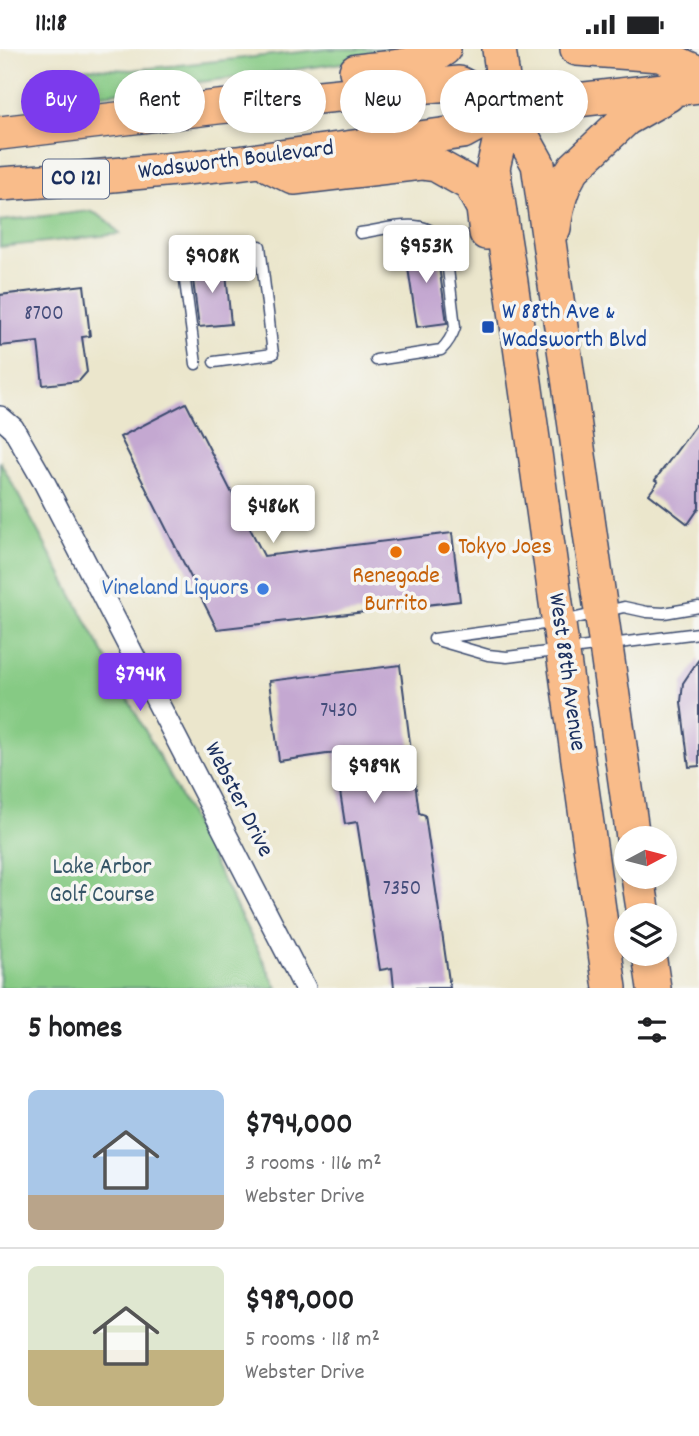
<!DOCTYPE html>
<html lang="en">
<head>
<meta charset="utf-8">
<style>
  body { margin:0; font-family:Dekko,sans-serif; background:#f6f6f6; color:#202124; height:100vh; display:flex; flex-direction:column; font-size:26px; white-space:nowrap }
  * { box-sizing:border-box; margin:0 }
  p { font-size:23px; color:#757577 }
  .icon { flex:none; width:38px; height:38px; fill:none; stroke:currentColor; stroke-width:2; stroke-linecap:round; stroke-linejoin:round }
  .map { position:relative; height:939px; overflow:hidden }
  .details { display:flex; flex-direction:column; background:#fff; flex:1 }
  .details>* { flex:none }
  .top-card { position:absolute; left:21px; top:21px; width:658px; height:63px; display:flex; gap:14px }
  .needle { width:46px; rotate:83deg }
  .tools { position:absolute; left:614px; top:777px; display:grid; gap:14px }
  .tools a { display:grid; place-items:center; width:63px; height:63px; border-radius:50%; background:#fff; box-shadow:0 4px 10px #0003; font-size:35px }
  .price { position:absolute; translate:-50% -60px; padding:0 16px; border-radius:7px; background:#fff; color:#222; font-size:23px; line-height:46px; filter:drop-shadow(0 2px 4px #0008) }
  .price::after { content:''; position:absolute; left:50%; top:42px; width:21px; height:16px; margin-left:-10px; background:inherit; clip-path:polygon(0 0,100% 0,50% 100%) }
  .price.current { background:#7c3aed; color:#fff }
  ul { padding:0; list-style:none }
  li { display:flex; align-items:center; gap:21px; height:175px; padding:0 28px }
  li+li { border-top:2px solid #e0e0e0 }
  li span { display:grid; place-items:center; flex:none; width:196px; height:140px; border-radius:10px; color:#555 }
  li>.icon { margin-inline-start:auto }
  span .icon { width:84px; height:84px; fill:#fffc; stroke-width:1 }
  li b { font-size:30px }
  h2 { display:flex; justify-content:space-between; align-items:center; height:84px; padding:0 28px; font-size:30px }
  .chip { padding:0 24px; border-radius:32px; background:#fff; box-shadow:0 4px 10px #0003; font-size:24px; line-height:63px }
  .chip.current { background:#7c3aed; color:#fff }
  .status { display:flex; justify-content:space-between; align-items:center; height:49px; padding:0 35px; background:#fff; direction:ltr }
  .status svg { height:19px; fill:currentColor }
  .map>svg:first-child { display:block }
  .green { fill:#86ca84; stroke:#507c71; stroke-width:2 }
  .building { fill:#c4a8d1 }
  .lines { fill:none; stroke-linecap:round; stroke-linejoin:round }
  .lane-casing { stroke:#3a4a6e; stroke-width:13 }
  .street-casing { stroke:#3a4a6e; stroke-width:24 }
  .primary-casing { stroke:#3a4a6e; stroke-width:36 }
  .lane { stroke:#fff; stroke-width:10 }
  .street { stroke:#fff; stroke-width:21 }
  .primary { stroke:#f9bc8a; stroke-width:33 }
  .transit-dot { fill:#1a4fb4; stroke:#f6f6f2; stroke-width:2.5 }
  .food-dot { fill:#e8710a; stroke:#f6f6f2; stroke-width:2.5 }
  .shop-dot { fill:#3f7fe0; stroke:#f6f6f2; stroke-width:2.5 }
  .labels { text-anchor:middle; dominant-baseline:central; stroke-width:7; stroke-linejoin:round; paint-order:stroke }
  .number-label { font-size:21px; fill:#454d7b }
  .shield { fill:#f6f6f2; stroke:#5d6b8a; stroke-width:2 }
  .shield-label { font-size:23px; font-weight:bold; fill:#1b2f5e }
  .street-label { font-size:24px; fill:#1b2f5e; stroke:#f6f6f2 }
  .transit-label { font-size:24px; fill:#164399; stroke:#f6f6f2; text-anchor:start }
  .food-label { font-size:24px; fill:#c56008; stroke:#f6f6f2; text-anchor:start }
  .shop-label { font-size:24px; fill:#366cbe; stroke:#f6f6f2; text-anchor:end }
  .park-label { font-size:24px; fill:#365668; stroke:#f6f6f2 }
</style>
</head>
<body>
<div class="status"><b>11:18</b><svg viewBox="0 0 49 12"><path d="M0 12V9h3v3zM5 12V6h3v6zM10 12V3h3v9zM15 12V0h3v12zM26 1h20v11H26zM47 4h2v5h-2z"/></svg></div>
<div class="map">
<svg width="699" height="939" viewBox="0 0 699 939">
  <rect width="100%" height="100%" fill="#f6f6f2"/>
  <filter id="ink" filterUnits="userSpaceOnUse"><feTurbulence type="fractalNoise" baseFrequency=".0143" numOctaves="2"/><feDisplacementMap in="SourceGraphic" scale="14" xChannelSelector="R" yChannelSelector="G"/><feConvolveMatrix kernelMatrix="1 2 1 2 8 2 1 2 1" color-interpolation-filters="sRGB"/></filter>
  <filter id="wash" filterUnits="userSpaceOnUse"><feTurbulence type="fractalNoise" baseFrequency=".00686" numOctaves="4" result="noise"/><feDisplacementMap in="SourceGraphic" scale="28" xChannelSelector="R" yChannelSelector="G"/><feGaussianBlur stdDeviation="1.57" result="paint"/><feColorMatrix in="noise" values="0 0 0 0 0 0 0 0 0 0 0 0 0 0 0 0 0 1.4 0 .05"/><feComposite in="paint" operator="in"/></filter>
  <g filter="url(#wash)">
    <rect width="100%" height="100%" fill="#ebe6cc"/>
    <path class="green" d="M329,0h87l-18,6 -141,20 -179,22c-14,-2 -26,-7 -34,-18l5,-6 39,-5 44,2z
      M90,162c13,5 21,12 30,23l-120,13v-26z
      M0,412l175,325 102,202h-277z"/>
    <g id="blocks">
      <path class="building" d="M434,194l2,2 11,78 -30,4 -12,-79z
        M225,214l6,61 -32,3 -6,-47v-12z
        M84,236l6,51 -8,1 5,35 -8,9 -36,4 -5,-43 -38,4v-51z
        M186,354l78,153 188,-23 8,68 -243,28 -97,-192z
        M699,372v87l-11,16 -39,-30 9,-12 -3,-2z
        M699,610v107l-10,1 -8,-65 2,-19z
        M400,616l19,148 6,2 25,173h-56l-2,-20 -12,2 -23,-148 -12,2 -11,-71 -55,8 -10,-80z"/>
    </g>
  </g>
  <g filter="url(#ink)">
    <use href="#blocks" fill-opacity="0" stroke="#3a4a6e" stroke-width="2"/>
    <g class="lines">
      <g class="lane-casing">
        <path id="lane" d="M360,184c30,-4 65,-19 85,11l10,83c-3,10 -7,16 -14,23l-65,10
          M196,315l-11,-83v-16l8,-11 67,-8 13,108 -59,8
          M434,590l125,-17 65,-15 23,5 17,1 35,-6
          M440,592l48,14 19,2 192,-24"/>
      </g>
      <g class="street-casing">
        <path id="street" d="M0,368l13,11 31,54 261,506"/>
      </g>
      <g class="primary-casing">
        <path id="primary" d="M499,0l8,59 -14,60 18,114 99,706
          M577,0l83,6 39,18
          M356,22c30,-4 63,-3 88,-22
          M507,59l31,56 95,674
          M0,84l218,-26 241,-24 48,25
          M270,117l24,12 127,-15 15,2 34,19 13,24 3,25
          M0,135l71,-5 166,-16 226,-31 44,-24 192,-22
          M554,179c3,-22 7,-42 20,-60l52,-49 42,-24
          M638,828l6,38
          M649,905l5,34"/>
      </g>
      <use href="#lane" class="lane"/>
      <use href="#street" class="street"/>
      <use href="#primary" class="primary"/>
    </g>
  </g>
  <rect class="transit-dot" x="481" y="271" width="14" height="14" rx="3.5"/>
  <g class="food-dot">
    <circle cx="444" cy="499" r="7"/>
    <circle cx="396" cy="503" r="7"/>
  </g>
  <circle class="shop-dot" cx="263" cy="540" r="7"/>
  <g class="labels">
    <g class="number-label">
      <text x="44" y="266">8700</text>
      <text x="339" y="663">7430</text>
      <text x="402" y="841">7350</text>
    </g>
    <rect class="shield" x="43" y="110.5" width="66" height="39" rx="5"/>
    <g class="shield-label">
      <text x="76" y="130">CO 121</text>
    </g>
    <g class="street-label">
      <text transform="translate(236 112) rotate(-7)">Wadsworth Boulevard</text>
      <text transform="translate(566 623) rotate(82)">West 88th Avenue</text>
      <text transform="translate(238 751) rotate(63)">Webster Drive</text>
    </g>
    <g class="transit-label">
      <text x="502" y="264">W 88th Ave &amp;<tspan x="502" dy="28">Wadsworth Blvd</tspan></text>
    </g>
    <g class="food-label">
      <text x="458" y="499">Tokyo Joes</text>
      <text x="396" y="528" text-anchor="middle">Renegade<tspan x="396" dy="28">Burrito</tspan></text>
    </g>
    <g class="shop-label">
      <text x="249" y="540">Vineland Liquors</text>
    </g>
    <g class="park-label">
      <text x="102" y="819">Lake Arbor<tspan x="102" dy="28">Golf Course</tspan></text>
    </g>
  </g>
</svg>
<div class="tools">
<a><svg class="needle" viewBox="-14 -14 28 28"><path d="M0-13l5 13h-10z" fill="#e53935"/><path d="M0 13l5-13h-10z" fill="#757577"/></svg></a>
<a><svg class="icon" aria-label="layers" viewBox="0 0 24 24"><path d="M12 4l9 5-9 5-9-5zM3 14l9 5 9-5"/></svg></a>
</div>
<b class="price" style="left:426px;top:236px">$953K</b>
<b class="price" style="left:212px;top:246px">$908K</b>
<b class="price" style="left:273px;top:496px">$486K</b>
<b class="price current" style="left:140px;top:664px">$794K</b>
<b class="price" style="left:374px;top:756px">$989K</b>
<div class="top-card">
<a class="chip current">Buy</a>
<a class="chip">Rent</a>
<a class="chip">Filters</a>
<a class="chip">New</a>
<a class="chip">Apartment</a>
</div>
</div>
<section class="details">
<h2>5 homes<svg class="icon" aria-label="filters" viewBox="0 0 24 24"><path d="M4 7h16M4 17h16"/><circle cx="9" cy="7" r="2"/><circle cx="15" cy="17" r="2"/></svg></h2>
<ul>
<li><span style="background:linear-gradient(#a9c7e8 75%,#b9a48a 0)"><svg class="icon" aria-label="home" viewBox="0 0 24 24"><path d="M3 11l9-7 9 7M6 9v11h12V9"/></svg></span><div><b>$794,000</b><p>3 rooms · 116 m²</p><p>Webster Drive</p></div></li>
<li><span style="background:linear-gradient(#dfe7d0 60%,#c2b280 0)"><svg class="icon" aria-label="home" viewBox="0 0 24 24"><path d="M3 11l9-7 9 7M6 9v11h12V9"/></svg></span><div><b>$989,000</b><p>5 rooms · 118 m²</p><p>Webster Drive</p></div></li>
</ul>
</section>
</body>
</html>
